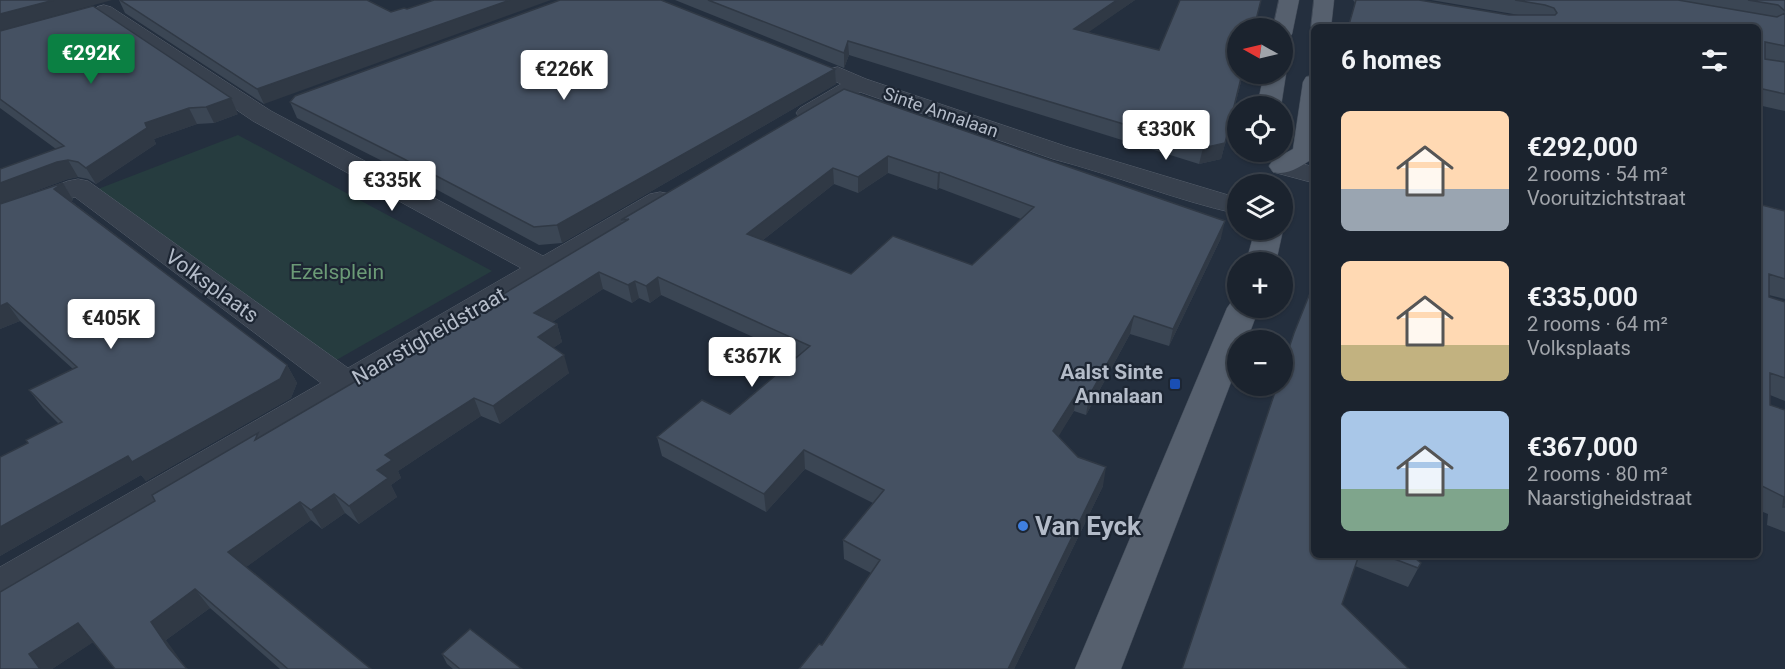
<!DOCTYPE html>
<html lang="en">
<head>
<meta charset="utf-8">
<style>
  body { margin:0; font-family:Roboto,sans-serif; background:#282f3a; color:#f1f3f6; height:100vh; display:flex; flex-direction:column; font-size:22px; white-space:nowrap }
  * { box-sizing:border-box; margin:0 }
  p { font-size:20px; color:#a0a4aa }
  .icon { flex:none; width:33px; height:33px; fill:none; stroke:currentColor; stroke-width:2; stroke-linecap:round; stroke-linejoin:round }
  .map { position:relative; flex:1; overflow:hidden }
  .panel { position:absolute; left:1311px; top:24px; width:450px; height:534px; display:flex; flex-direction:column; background:#1b232e; border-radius:9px; box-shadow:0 2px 4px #0004,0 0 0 2px #39404a }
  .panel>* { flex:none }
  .needle { width:39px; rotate:278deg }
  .controls { position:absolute; left:1227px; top:18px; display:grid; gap:12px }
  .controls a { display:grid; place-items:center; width:66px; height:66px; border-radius:50%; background:#1b232e; box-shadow:0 2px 4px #0004,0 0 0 2px #39404a; font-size:30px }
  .price { position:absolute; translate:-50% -51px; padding:0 14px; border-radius:6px; background:#fff; color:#222; font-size:20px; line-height:39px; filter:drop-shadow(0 2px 3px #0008) }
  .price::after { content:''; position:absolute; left:50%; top:36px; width:18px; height:14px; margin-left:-9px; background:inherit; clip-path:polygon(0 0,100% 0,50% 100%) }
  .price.selected { background:#0b8043; color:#fff }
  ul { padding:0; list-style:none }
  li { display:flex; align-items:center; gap:18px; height:150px; padding:0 30px }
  li span { display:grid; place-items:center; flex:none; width:168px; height:120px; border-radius:9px; color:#555 }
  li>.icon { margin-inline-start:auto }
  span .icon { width:72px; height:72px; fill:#fffc; stroke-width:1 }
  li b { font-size:26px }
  h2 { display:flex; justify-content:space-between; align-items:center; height:72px; padding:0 30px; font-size:26px }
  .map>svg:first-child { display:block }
  .green { fill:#263c3f }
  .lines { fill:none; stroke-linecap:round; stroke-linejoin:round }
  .minor-casing { stroke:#565f6c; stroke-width:1 }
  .primary-casing { stroke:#414a57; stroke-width:1 }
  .minor { fill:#38414e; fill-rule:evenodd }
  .primary { fill:#56606e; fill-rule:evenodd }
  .wall { fill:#3b4654; fill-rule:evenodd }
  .shaded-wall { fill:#303945 }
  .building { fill:#455162; stroke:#303945; stroke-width:1.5; fill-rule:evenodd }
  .transit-dot { fill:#1a4fb4; stroke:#1d2633; stroke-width:2 }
  .shop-dot { fill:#3f7fe0; stroke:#1d2633; stroke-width:2 }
  .labels { text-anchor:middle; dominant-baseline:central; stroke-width:4.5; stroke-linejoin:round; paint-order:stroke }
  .far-street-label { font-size:18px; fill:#b4bcc9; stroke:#1d2633 }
  .park-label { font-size:21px; fill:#6b9a76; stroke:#1d2633 }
  .street-label { font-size:21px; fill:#b4bcc9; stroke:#1d2633 }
  .poi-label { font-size:21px; font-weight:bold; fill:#b4bcc9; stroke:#1d2633; text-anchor:end }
  .near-poi-label { font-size:26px; font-weight:bold; fill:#b4bcc9; stroke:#1d2633; text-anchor:start }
</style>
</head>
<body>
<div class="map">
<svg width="1785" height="669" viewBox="0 0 1785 669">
  <rect width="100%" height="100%" fill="#242f3e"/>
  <path class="green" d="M238,135l254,136 -159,91 -235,-173z"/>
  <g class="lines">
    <g class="minor-casing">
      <path id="minor" d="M104,5l7,2 160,104 272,145 107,-62 10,-2 10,2 4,6 -4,6 -655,396 -15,5v-40l321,-184 -246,-186 -75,26v-17l68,-25 10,-2 10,2 260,187 173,-100 -268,-147 -156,-106 -3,-4 3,-4z
        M838,67l28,12 202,68 170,51v16c-63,-14 -123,-39 -185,-55l-193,-67c-17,11 -40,31 -60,26l-4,-5 4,-5 41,-24 -11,-5 -3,-5 3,-5z
        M1282,158l32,9v16l-41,-11 -4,-6 4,-6z"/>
    </g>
    <g class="primary-casing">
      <path id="primary" d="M1279,0h20l-7,34 -3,4 -7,2v-12h-9z
        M1314,0h20l-3,27h-17v4l-3,-4z
        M1283,69l3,5 -5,32h-24l7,-32h18z
        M1314,75v83c-14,8 -25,18 -41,14l-4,-6 4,-6 20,-11 10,-67 3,-5z
        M1282,229l1,1 -7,32h-30l9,-32z
        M1238,299v9h21l-12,32h-9v24l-117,305h-46l152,-361 5,-7z"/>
    </g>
    <use href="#minor" class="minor"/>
    <use href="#primary" class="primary"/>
  </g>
  <path class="wall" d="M0,0l9,28 229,86 -24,9 -17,1 -43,15 2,5 -60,40 -8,-5 -10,-2 -10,2 -68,25v-35l56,-20 -56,-41z
    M119,0h248l-103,104 -139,-91z
    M675,0h460l-47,32 155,42 -22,85 -22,5 -350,-109 -5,13z
    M1353,0h66l90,15h10l-88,-15h354v111l-27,-6v-78h-410l7,-24z
    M835,69l1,15 -274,159 -23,2 -131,-71 -111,-56 -7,-16z
    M844,89l377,149 -52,108 -39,-12 -44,81 -12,-4 -16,25 45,50 -89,183h-215l23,-24 49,-72 -27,-14 -1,-19 30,-37 -68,-34 -39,43 -104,-56 -5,-19 73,-23 67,-57 -136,-62 -11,8 -11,-5 -7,5 -29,-14 -51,33 5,2 5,18 -9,6 16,25 -69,51 -19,-8 -83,55 3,7 -10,7 6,12 -38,27 -14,-11 -23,16 -11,-9 -65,47 125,102h-91l-70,-61 -44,32 -73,2 -41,27h-52l155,-168 105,-64 168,-98 194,-115 -1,-4zM888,173l49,17 2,-2 82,31 -49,46 -121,9 -88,-34 71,-56 24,9z
    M63,183l10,17 -2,1 216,164 10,18 -6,15 -145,83 -5,-6 -141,81v-99l28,-14 31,-19 -16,-16 -14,-18 44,-21 -53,-48 -20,8v-125z
    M1758,204l27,7v88l-16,-4v2l16,5v99l-15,-6v10l15,5v122l-18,-7 1,-11 -10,-4z
    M1314,280v275h97l10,8 -13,24 -53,-21 -173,103z
    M442,654l80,15h-69l-6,-5z"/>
  <path class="shaded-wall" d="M54,0h58l-112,31v-17z
    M510,0h41l-287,104 -7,-15z
    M1117,0h18l-62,43 1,-14z
    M848,41l1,14 -5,13v-15z
    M835,69l1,15 -274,159 -5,-18z
    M1243,74l-22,85 -22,5 4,-16z
    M231,98l7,16 -24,9 -8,-16z
    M189,108l8,16 -43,15 2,5 -60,40 -10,-16 59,-45z
    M888,156v17l-30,20v-16z
    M68,160l10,17 -10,2 -68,25v-21l57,-21z
    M833,168l1,16 -85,67 -2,-17z
    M940,172l-1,16 -2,2 1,-17z
    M63,183l10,17 -8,5 -11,-16z
    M1225,221l-4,17 -52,108 4,-17z
    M599,272l4,17 -63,41 -6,-17z
    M658,277l3,18 -11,8 -4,-17z
    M635,281l4,17 -7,5 -4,-18z
    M7,303l13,18 -20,8v-23z
    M1134,316l-4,18 -44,81 3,-19z
    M557,324l5,18 -19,13 -5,-18z
    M564,355l5,18 -69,51 -7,-18z
    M287,365l10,18 -6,15 -145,83 -5,-6 -141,81v-29z
    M1077,393l-3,18 -23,38 2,-18z
    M474,398l7,18 -83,55 3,7 -10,7 6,12 -38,27 -10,-18 28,-36 8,-15z
    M804,450l1,19 -39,43 -2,-18z
    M1106,467l-3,19 -89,183h-6z
    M334,494l11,19 -23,16 -11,-19z
    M300,502l11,18 -70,51 -13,-19z
    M195,589l15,19 -44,32 18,25 -16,-18 -17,-25z
    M78,623l17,18 -43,28h-12l-11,-15z"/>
  <path class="building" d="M0,0h54l-54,14z
    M120,0h247l24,12 13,-4 3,1 27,-9h76l-253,89z
    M560,0h101l174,69 -278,156 -23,2 -132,-69 -112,-56 5,-6z
    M708,0h409l-43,29 85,21 21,-50h81l-7,28h-16v46h4l-17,69 -22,5 -355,-107 -4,12z
    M1356,0h63l90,15h46l2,-2 -3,-5 -9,-3 -30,-5h163l99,17 8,-4v33l-20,-4v17l20,3v32l-27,-6v-61h-408v-6z
    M1748,0h37v11l-7,-6z
    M93,6l138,92 -25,9 -17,1 -44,15 2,5 -61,40 -8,-6 -10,-2 -11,2 -57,21v-14l64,-23 -64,-47v-68z
    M844,89l381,132 -52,108 -39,-13 -45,80 -12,-3 -24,38 25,26 28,10 -98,202h-209l20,-25 3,1 58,-85 -37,-20 41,-50 -80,-40 -40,44 -107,-57 45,-37 28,14 80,-68 -152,-69 -12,9 -11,-5 -7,4 -29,-13 -65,41 23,11 -19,13 26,18 -71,51 -19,-8 -89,57 7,5 -15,10 11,8 -39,28 -15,-12 -23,16 -11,-8 -72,50 143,117h-83l-93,-80 -44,33 17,25 19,22h-72l-37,-46 -49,31 11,15h-40v-77l155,-91 -3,-6 106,-62 -3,7 173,-101 201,-120 -8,1zM888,156l50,17 2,-1 94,35 -62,58 -79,-29 -42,38 -104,-40 86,-66 25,9z
    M63,183l-9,6 233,176 -7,14 -148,83 -4,-6 -128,71v-70l28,-14 -2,-3 36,-18 -33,-32 48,-23 -70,-64 -7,3v-102z
    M1758,204l27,7v68l-16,-5v23l16,5v76l-15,-5v32l15,5v97h-2l1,-10 -26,-13z
    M1314,283v272h45l-17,49 67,65h-227l95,-283h5v-17l12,-36z
    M1384,555h27l10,8 -3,5z
    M470,629l52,40h-62l-18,-15z"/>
  <rect class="transit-dot" x="1169" y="378" width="12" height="12" rx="3"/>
  <circle class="shop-dot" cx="1023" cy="526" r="6"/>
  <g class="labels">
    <g class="far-street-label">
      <text transform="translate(941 112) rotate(19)">Sinte Annalaan</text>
    </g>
    <g class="park-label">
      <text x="337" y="272">Ezelsplein</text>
    </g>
    <g class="street-label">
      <text transform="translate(212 286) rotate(36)">Volksplaats</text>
      <text transform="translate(429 336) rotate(-30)">Naarstigheidstraat</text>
    </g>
    <g class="poi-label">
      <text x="1163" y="372">Aalst Sinte<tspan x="1163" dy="24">Annalaan</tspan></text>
    </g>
    <g class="near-poi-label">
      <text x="1035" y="526">Van Eyck</text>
    </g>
  </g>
</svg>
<div class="controls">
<a><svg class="needle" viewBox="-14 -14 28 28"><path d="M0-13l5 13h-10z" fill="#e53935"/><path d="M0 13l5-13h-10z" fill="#a0a4aa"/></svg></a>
<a><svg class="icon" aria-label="locate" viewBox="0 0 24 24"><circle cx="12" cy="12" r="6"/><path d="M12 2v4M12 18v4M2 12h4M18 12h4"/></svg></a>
<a><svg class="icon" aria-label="layers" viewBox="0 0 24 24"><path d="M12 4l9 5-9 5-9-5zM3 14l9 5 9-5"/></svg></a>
<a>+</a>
<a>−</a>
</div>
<b class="price selected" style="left:91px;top:85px">€292K</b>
<b class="price" style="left:564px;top:101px">€226K</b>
<b class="price" style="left:1166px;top:161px">€330K</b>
<b class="price" style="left:392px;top:212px">€335K</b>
<b class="price" style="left:111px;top:350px">€405K</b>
<b class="price" style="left:752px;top:388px">€367K</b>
<section class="panel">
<h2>6 homes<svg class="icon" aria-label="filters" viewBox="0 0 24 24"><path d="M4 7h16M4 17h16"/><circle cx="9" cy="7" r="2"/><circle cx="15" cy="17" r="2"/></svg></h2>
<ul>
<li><span style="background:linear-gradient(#ffd9b3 65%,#9aa5b1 0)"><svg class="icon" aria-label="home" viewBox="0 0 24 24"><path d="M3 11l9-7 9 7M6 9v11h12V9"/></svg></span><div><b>€292,000</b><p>2 rooms · 54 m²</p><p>Vooruitzichtstraat</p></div></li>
<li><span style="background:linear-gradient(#ffd9b3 70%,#c2b280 0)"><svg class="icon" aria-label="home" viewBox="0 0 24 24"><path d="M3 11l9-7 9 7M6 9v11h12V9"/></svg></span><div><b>€335,000</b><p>2 rooms · 64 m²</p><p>Volksplaats</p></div></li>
<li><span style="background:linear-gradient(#a9c7e8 65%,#7fa58c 0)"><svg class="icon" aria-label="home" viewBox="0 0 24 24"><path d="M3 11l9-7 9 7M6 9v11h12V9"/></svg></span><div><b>€367,000</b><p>2 rooms · 80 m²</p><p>Naarstigheidstraat</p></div></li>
</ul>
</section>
</div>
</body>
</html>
